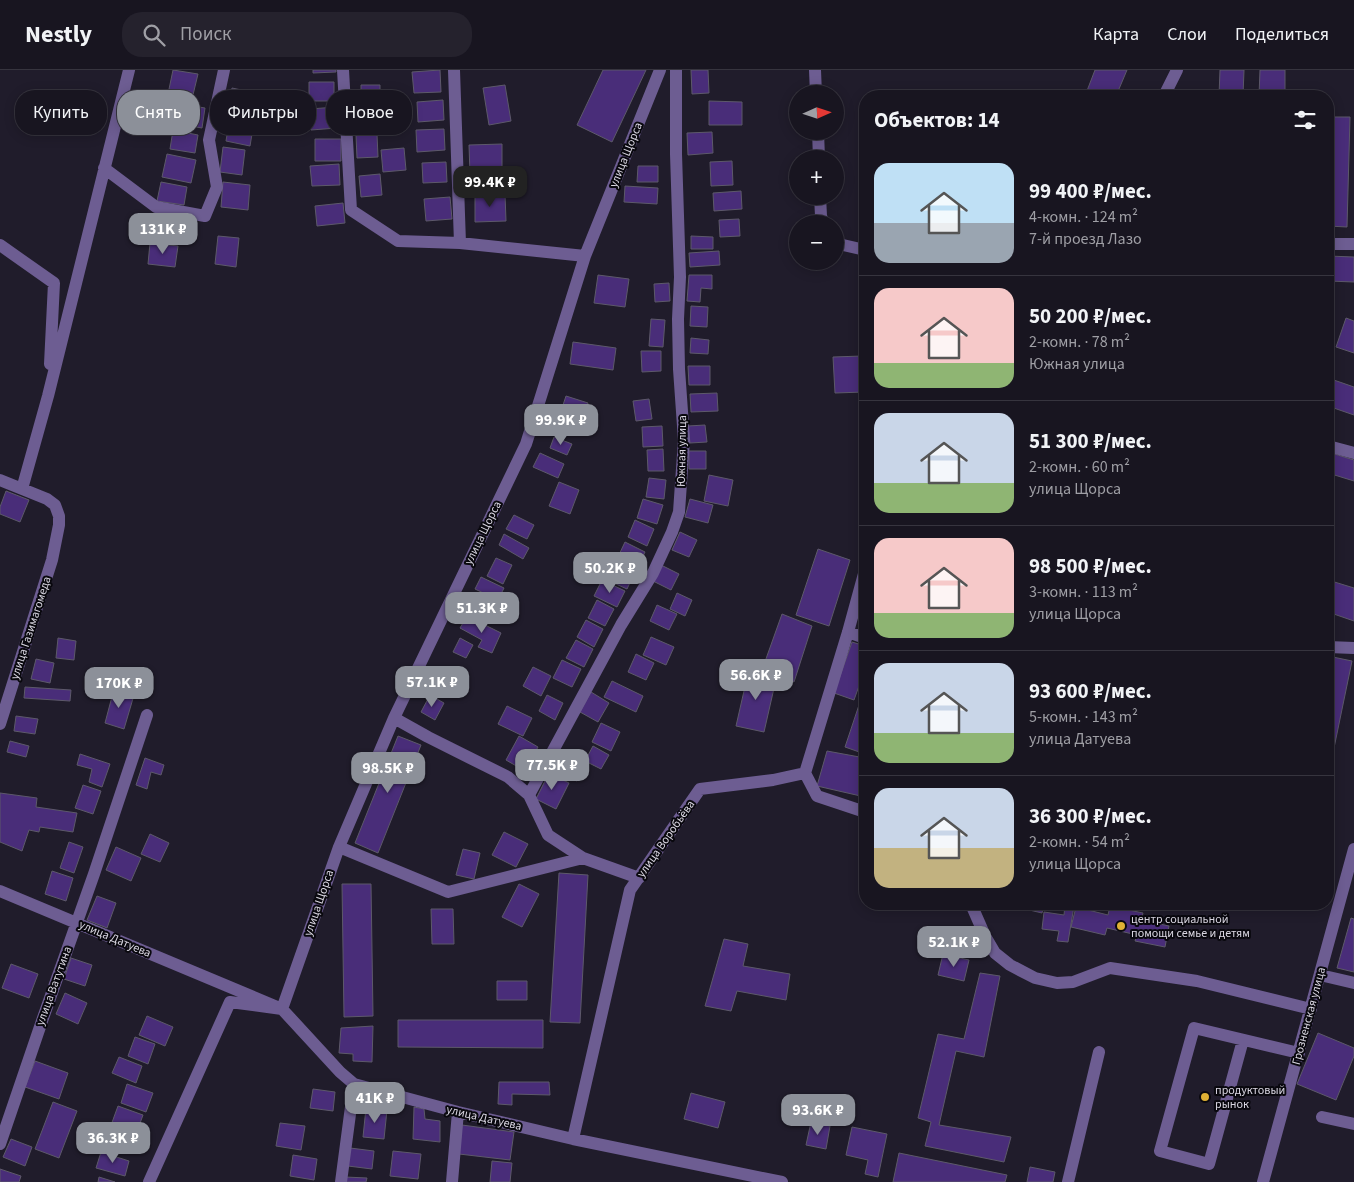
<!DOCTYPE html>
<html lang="ru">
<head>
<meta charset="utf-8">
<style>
  body { margin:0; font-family:"Source Sans 3",sans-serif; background:#25222d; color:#f1f3f6; height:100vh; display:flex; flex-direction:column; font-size:19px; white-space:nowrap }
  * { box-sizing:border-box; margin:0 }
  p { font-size:16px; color:#9f9fa5 }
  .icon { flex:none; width:28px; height:28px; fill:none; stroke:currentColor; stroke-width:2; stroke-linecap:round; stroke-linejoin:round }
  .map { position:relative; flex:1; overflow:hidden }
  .panel { position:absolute; left:859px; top:20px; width:475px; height:820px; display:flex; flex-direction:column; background:#181520; border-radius:20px; box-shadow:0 2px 12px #0003,0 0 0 1px #36343e }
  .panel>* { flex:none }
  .guide { position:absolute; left:15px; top:20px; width:475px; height:45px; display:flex; gap:10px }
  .needle { width:32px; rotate:87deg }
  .buttons { position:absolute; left:789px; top:15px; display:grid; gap:10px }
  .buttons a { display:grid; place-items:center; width:55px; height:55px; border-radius:50%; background:#181520; box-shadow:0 2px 12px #0003,0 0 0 1px #36343e; font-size:25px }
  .price { position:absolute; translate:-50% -42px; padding:0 11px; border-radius:10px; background:#8c9099; color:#fff; font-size:16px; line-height:32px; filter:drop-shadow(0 1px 2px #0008) }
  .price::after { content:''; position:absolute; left:50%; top:30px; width:15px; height:11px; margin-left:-8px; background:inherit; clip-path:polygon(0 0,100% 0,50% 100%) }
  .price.on { background:#222; color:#fff }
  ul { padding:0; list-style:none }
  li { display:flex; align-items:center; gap:15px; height:125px; padding:0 15px }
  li+li { border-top:1px solid #36343e }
  li span { display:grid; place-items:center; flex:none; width:140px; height:100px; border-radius:15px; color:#555 }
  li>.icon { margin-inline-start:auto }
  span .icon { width:60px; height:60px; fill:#fffc; stroke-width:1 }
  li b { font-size:21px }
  h2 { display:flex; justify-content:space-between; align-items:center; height:60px; padding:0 15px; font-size:21px }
  .chip { padding:0 18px; border-radius:20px; background:#181520; box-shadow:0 2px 12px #0003,0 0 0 1px #36343e; font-size:18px; line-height:45px }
  .chip.on { background:#8c9099; color:#fff }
  header { display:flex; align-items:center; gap:30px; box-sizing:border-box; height:70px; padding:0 25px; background:#181520; border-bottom:1px solid #36343e }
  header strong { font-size:24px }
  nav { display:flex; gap:28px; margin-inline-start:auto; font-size:18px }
  .search { width:350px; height:45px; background:#25222d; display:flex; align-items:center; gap:12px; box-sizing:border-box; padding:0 18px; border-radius:20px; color:#9f9fa5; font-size:19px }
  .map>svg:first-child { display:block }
  .building { fill:#492d79; stroke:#5d596a }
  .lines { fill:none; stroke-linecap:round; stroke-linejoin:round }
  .minor { stroke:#6d5d92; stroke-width:12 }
  .poi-dot { fill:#dfb034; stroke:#09080e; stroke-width:2 }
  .labels { text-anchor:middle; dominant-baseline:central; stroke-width:4; stroke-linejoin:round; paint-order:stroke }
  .street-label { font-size:12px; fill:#dad7e2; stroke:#09080e }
  .poi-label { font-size:12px; fill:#dad7e2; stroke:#09080e; text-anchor:start }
</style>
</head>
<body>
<header>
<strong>Nestly</strong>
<div class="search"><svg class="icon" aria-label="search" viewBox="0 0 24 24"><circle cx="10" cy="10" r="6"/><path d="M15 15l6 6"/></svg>Поиск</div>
<nav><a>Карта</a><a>Слои</a><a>Поделиться</a></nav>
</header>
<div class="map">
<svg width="1354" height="1112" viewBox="0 0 1354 1112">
  <rect width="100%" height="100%" fill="#201c2b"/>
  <path class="building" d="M173,0l25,4 -6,25 -24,-5z
    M313,0h23v2l-23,1z
    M440,0l1,22 -27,1 -2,-21z
    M603,0h43l-34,72 -35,-17z
    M691,0h17l1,23 -17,1z
    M1095,0h32l-11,26h-31z
    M1220,0h24l-1,26h-24z
    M1260,0h25v26h-26z
    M309,12h25v19h-25z
    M361,15h19v42h-19z
    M505,15l6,36 -22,4 -6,-37z
    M232,18l28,6 -6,25 -27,-6z
    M443,30l1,20 -26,2 -1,-20z
    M709,31l33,1v23h-33z
    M176,33l29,5 -3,20 -29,-5z
    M336,37l1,21 -26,2 -1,-21z
    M1328,47h22l-3,110 -19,-1z
    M229,53l24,5 -3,18 -24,-5z
    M444,59l1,21 -28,2 -1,-22z
    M173,60l25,5 -3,18 -25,-4z
    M712,62l1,21 -25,2 -1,-22z
    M377,64l1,23 -21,1 -1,-23z
    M315,69h26v22h-26z
    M502,74v29l-32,1 -1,-29z
    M223,77l22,3 -3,25 -22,-3z
    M404,78l2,22 -23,2 -2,-22z
    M167,84l29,6 -5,23 -29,-6z
    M732,91l1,24 -22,1 -1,-24z
    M446,92l1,20 -24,1 -1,-20z
    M339,94l1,21 -28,1 -2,-20z
    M638,96h20v16h-21z
    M380,104l2,21 -21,2 -2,-21z
    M161,112l26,5 -3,18 -27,-4z
    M223,112l27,3 -2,25 -27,-3z
    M625,116l33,2 -1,16 -33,-2z
    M741,121l1,18 -28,2 -1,-18z
    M505,124l1,27 -31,1v-27z
    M450,127l2,22 -26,2 -2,-22z
    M343,133l2,20 -28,3 -2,-20z
    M160,142l23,4 -4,23 -23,-4z
    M739,149l1,17 -20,1 -1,-17z
    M218,166l21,2 -3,29 -21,-3z
    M691,166l22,1v12h-22z
    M150,173l28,3 -3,21 -27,-3z
    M719,181l1,14 -30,2 -1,-14z
    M1328,186l26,1v25l-26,-1z
    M598,205l31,4 -4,28 -31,-4z
    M689,205h23v14l-11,-1 -1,14 -13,-1z
    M669,213l1,18 -15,1 -1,-18z
    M691,236l17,1 -1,20 -17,-1z
    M1346,248l8,3v32l-18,-6z
    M651,249l14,1 -2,27 -14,-1z
    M691,268l18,2 -1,14 -18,-1z
    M573,272l43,6 -3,22 -43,-6z
    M641,281h20v20l-19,1z
    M862,286l2,36 -29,1 -2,-36z
    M688,296h22v19h-21z
    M1328,308l26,9v28l-26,-9z
    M717,323l1,18 -27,1 -1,-18z
    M566,326l22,7 -9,27 -22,-7z
    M649,329l3,20 -16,2 -3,-20z
    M705,355l2,17 -17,1 -2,-17z
    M662,356l1,20 -20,1 -1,-20z
    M554,367l18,7 -5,11 -17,-7z
    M663,379l1,22h-16l-1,-21z
    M689,381h17v18h-17z
    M1328,382l26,8v21l-26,-8z
    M540,383l24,11 -6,14 -25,-11z
    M709,405l24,5 -5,26 -24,-5z
    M649,408l17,2 -2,19 -18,-2z
    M559,412l20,8 -9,24 -21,-8z
    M6,421l23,9 -9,22 -20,-8v-7z
    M643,429l20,6 -6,19 -20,-6z
    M690,429l23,6 -5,18 -23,-6z
    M514,445l20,10 -7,14 -21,-10z
    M635,450l19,9 -7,17 -19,-9z
    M680,462l17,8 -8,17 -17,-7z
    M504,464l25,14 -6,11 -24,-14z
    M625,472l20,10 -8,17 -20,-10z
    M818,479l32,11 -21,66 -33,-11z
    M496,488l16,7 -9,19 -16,-8z
    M611,490l24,12 -8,17 -24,-11z
    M661,495l18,9 -8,16 -18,-9z
    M481,507l23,11 -6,12 -23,-11z
    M602,510l23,11 -8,16 -23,-11z
    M1328,510l26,8v33l-26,-9z
    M677,523l15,7 -7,16 -15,-7z
    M597,530l17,9 -9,17 -17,-8z
    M657,535l20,9 -8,16 -19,-9z
    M782,544l30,12 -18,56 -32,-12z
    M467,546l34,17 -9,20 -14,-6 4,-7 -22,-12z
    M586,550l17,9 -9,18 -17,-10z
    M651,567l23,10 -8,18 -23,-10z
    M58,568l18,3 -2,19 -18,-2z
    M460,568l13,7 -7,13 -13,-6z
    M576,570l17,9 -9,18 -18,-9z
    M852,572l13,4v23l-11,31 -20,-7z
    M636,584l18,9 -8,17 -18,-8z
    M1328,586l24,5 -24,116z
    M36,589l18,4 -4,20 -19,-4z
    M562,590l19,9 -9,18 -19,-9z
    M533,597l18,9 -10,20 -18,-10z
    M749,599l28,6 -13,57 -28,-6z
    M612,611l31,15 -7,16 -32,-15z
    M25,617l46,3 -1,11 -46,-3z
    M865,617v67l-20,-7z
    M114,619l20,6 -10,34 -19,-6z
    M591,622l18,11 -11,19 -18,-10z
    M430,625l14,8 -9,17 -14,-8z
    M547,625l16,8 -8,17 -16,-9z
    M507,636l25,12 -9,18 -25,-12z
    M16,646l22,3 -3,15 -21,-3z
    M601,653l19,9 -9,19 -19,-9z
    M398,666l23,9 -43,108 -23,-10z
    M519,666l19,11 -13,24 -19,-11z
    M10,671l19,5 -3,11 -19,-5z
    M593,676l16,9 -8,14 -16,-8z
    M561,681l25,13 -9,17 -25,-12z
    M827,681l38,7v39l-48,-11z
    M80,684l30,10 -8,23 -13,-5 3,-13 -15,-4z
    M145,688l19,7 -3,10 -10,-3 -4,17 -11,-4z
    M549,703l20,10 -13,26 -20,-10z
    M83,715l18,6 -8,23 -18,-6z
    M0,723l37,5 -1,9 41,6 -4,19 -33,-5 -1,5 -10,-2 -7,21 -22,-9z
    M504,762l24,12 -12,23 -24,-12z
    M150,764l19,9 -9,19 -19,-8z
    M69,772l14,5 -9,26 -14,-5z
    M116,777l25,11 -10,23 -25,-11z
    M463,779l17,4 -6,26 -18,-4z
    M52,801l21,7 -7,23 -21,-7z
    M559,803l29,2 -8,148 -30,-1z
    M342,814h29l2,132 -29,1z
    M519,814l20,10 -17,33 -20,-10z
    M97,826l19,7 -9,25 -20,-8z
    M1022,834h22l-2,9 -21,-5z
    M1065,835l9,1 -6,36 -11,-1 2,-10 -17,-2 2,-17 20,3z
    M1110,836l33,7 -2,7 28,6 -4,21 -30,-6 2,-6 -30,-7 -2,7 -34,-8 5,-20 32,8z
    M431,839h22l1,35h-22z
    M1351,848l3,1v53l-17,-4z
    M724,869l24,5 -5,22 47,8 -4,26 -49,-9 -6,20 -26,-5z
    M943,884l26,6 -5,21 -26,-6z
    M71,888l21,7 -7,21 -21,-7z
    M11,894l27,10 -9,24 -27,-10z
    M980,903l20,3 -16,81 -28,-6 -17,74 72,12 -7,25 -79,-16 6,-24 -13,-4 20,-84 26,5z
    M497,911h30v19h-30z
    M65,923l22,10 -9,21 -22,-10z
    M147,946l26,11 -8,19 -26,-11z
    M398,950h145v28l-145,-1z
    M373,956l-1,36 -19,-1v-7l-14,-1 2,-25z
    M1318,963l36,15v8l-18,44 -39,-16z
    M135,967l20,7 -7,20 -20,-8z
    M119,987l23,9 -6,17 -24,-10z
    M35,991l33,12 -9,26 -34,-12z
    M499,1012h50l1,13 -38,-1v11l-14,-1z
    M127,1014l26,9 -7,19 -25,-9z
    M313,1019l22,3 -2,19 -23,-3z
    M691,1023l34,9 -7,26 -34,-9z
    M53,1032l24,9 -18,47 -24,-9z
    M118,1036l25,9 -8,22 -25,-9z
    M414,1037l10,2 1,10 15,2v21l-27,-3z
    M366,1038l21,2 -3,29 -21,-2z
    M811,1052l19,4 -4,23 -20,-4z
    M280,1053l25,3 -4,24 -25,-4z
    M462,1055l52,7 -4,28 -51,-6z
    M852,1057l35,7 -9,43 -13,-3 3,-14 -22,-5z
    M11,1069l21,8 -7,19 -22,-9z
    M350,1078l24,3 -2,18 -24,-3z
    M393,1081l28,3 -3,25 -28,-3z
    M101,1082l28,9 -4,15 -29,-8z
    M899,1083l108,22 -2,7h-112z
    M293,1085l24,4 -3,21 -24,-4z
    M492,1091l20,2 -2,19h-20z
    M1030,1097l25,5 -2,10h-26z
    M0,1099l21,7 -2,6h-19z
    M99,1107l16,5h-17z
    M345,1107l22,1 -1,4h-21z"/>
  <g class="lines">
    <path class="minor" d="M343,0l8,140 47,31 62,2 -6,-173
      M815,0l1,24
      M1164,26l13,-26
      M818,61l1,28
      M104,98l52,39 49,9 12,-29 -8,-47 15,-70
      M820,126l1,20 3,8
      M835,170l8,5 22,5
      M460,173l125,13
      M1328,174h26
      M0,175l54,38 -4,81
      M1328,376l26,7
      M0,410l47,19 8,6 4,11v9l-7,35 -52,164
      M22,419l26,-93 81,-326
      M848,562l17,6
      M1328,577l26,1
      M394,648l34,19 80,40 21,18 19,40 35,23 56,20
      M805,703l12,23 48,16
      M529,725l92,-170 32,-52 19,-41 7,-20 5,-72 -5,-71 -1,-50 2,-42 -4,-123v-84
      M339,777l109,45 135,-34
      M0,821l282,118 58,63 14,12 104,28 115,27 209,43
      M971,834l14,32 10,17 15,12 25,13 22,5 16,-1 37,-14 87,13 114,28
      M1320,905l34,8
      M1243,970l-34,124 -49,-13 34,-123 105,25
      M1322,1047l32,7
      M573,1069l57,-249 70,-101 73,-9 32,-7 43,-141 17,-62
      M0,1074l43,-126 51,-144 53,-159
      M149,1112l81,-180 52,7 57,-162 55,-129 132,-274 59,-188 75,-186
      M341,1112l13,-98
      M452,1112l6,-70
      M1068,1112l31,-130
      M1263,1112l91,-333"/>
  </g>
  <g class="poi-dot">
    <circle cx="1121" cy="856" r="5"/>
    <circle cx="1205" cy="1027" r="5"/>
  </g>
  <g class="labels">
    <g class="street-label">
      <text transform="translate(626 85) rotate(-68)">улица Щорса</text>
      <text transform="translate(682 381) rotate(-89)">Южная улица</text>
      <text transform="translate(483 463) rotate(-64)">улица Щорса</text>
      <text transform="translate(31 558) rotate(-72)">улица Газимагомеда</text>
      <text transform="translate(666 769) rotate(-55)">улица Воробьёва</text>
      <text transform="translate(319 833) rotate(-71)">улица Щорса</text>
      <text transform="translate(115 869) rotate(23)">улица Датуева</text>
      <text transform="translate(54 916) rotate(-70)">улица Ватутина</text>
      <text transform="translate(1309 946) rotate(-75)">Грозненская улица</text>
      <text transform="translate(484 1048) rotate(13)">улица Датуева</text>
    </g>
    <g class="poi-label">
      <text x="1131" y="849">центр социальной<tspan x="1131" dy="14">помощи семье и детям</tspan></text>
      <text x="1215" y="1020">продуктовый<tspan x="1215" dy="14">рынок</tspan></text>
    </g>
  </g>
</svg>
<div class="buttons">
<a><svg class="needle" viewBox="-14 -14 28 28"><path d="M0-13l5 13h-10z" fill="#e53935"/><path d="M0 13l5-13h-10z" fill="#9f9fa5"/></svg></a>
<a>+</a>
<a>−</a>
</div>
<b class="price on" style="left:490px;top:138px">99.4K ₽</b>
<b class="price" style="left:163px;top:185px">131K ₽</b>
<b class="price" style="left:561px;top:376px">99.9K ₽</b>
<b class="price" style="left:610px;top:524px">50.2K ₽</b>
<b class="price" style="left:482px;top:564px">51.3K ₽</b>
<b class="price" style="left:756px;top:631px">56.6K ₽</b>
<b class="price" style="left:432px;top:638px">57.1K ₽</b>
<b class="price" style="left:119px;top:639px">170K ₽</b>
<b class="price" style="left:552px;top:721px">77.5K ₽</b>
<b class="price" style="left:388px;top:724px">98.5K ₽</b>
<b class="price" style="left:954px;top:898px">52.1K ₽</b>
<b class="price" style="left:375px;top:1054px">41K ₽</b>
<b class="price" style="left:818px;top:1066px">93.6K ₽</b>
<b class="price" style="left:113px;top:1094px">36.3K ₽</b>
<div class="guide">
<a class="chip">Купить</a>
<a class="chip on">Снять</a>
<a class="chip">Фильтры</a>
<a class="chip">Новое</a>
</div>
<section class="panel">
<h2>Объектов: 14<svg class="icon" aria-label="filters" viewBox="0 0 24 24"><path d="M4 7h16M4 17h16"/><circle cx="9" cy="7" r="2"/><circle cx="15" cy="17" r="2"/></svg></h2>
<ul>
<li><span style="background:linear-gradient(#bfe0f5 60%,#9aa5b1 0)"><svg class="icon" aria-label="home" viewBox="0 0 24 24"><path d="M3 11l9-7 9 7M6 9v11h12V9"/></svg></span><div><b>99 400 ₽/мес.</b><p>4-комн. · 124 m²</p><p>7-й проезд Лазо</p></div></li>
<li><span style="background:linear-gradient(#f6c9c9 75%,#8fb573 0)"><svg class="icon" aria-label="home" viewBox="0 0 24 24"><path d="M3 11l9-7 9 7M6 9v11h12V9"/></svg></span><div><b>50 200 ₽/мес.</b><p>2-комн. · 78 m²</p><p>Южная улица</p></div></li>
<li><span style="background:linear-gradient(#c9d6e8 70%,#8fb573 0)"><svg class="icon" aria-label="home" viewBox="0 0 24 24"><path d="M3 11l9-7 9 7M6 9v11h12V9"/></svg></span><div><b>51 300 ₽/мес.</b><p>2-комн. · 60 m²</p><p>улица Щорса</p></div></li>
<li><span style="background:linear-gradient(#f6c9c9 75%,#8fb573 0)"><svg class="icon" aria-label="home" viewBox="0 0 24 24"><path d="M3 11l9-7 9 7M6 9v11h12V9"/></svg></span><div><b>98 500 ₽/мес.</b><p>3-комн. · 113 m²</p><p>улица Щорса</p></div></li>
<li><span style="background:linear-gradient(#c9d6e8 70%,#8fb573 0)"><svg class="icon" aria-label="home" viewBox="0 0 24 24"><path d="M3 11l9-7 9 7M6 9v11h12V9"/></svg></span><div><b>93 600 ₽/мес.</b><p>5-комн. · 143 m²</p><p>улица Датуева</p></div></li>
<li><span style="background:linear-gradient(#c9d6e8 60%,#c2b280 0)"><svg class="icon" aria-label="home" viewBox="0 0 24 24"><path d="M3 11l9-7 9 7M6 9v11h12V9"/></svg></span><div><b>36 300 ₽/мес.</b><p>2-комн. · 54 m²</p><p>улица Щорса</p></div></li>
</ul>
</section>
</div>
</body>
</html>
